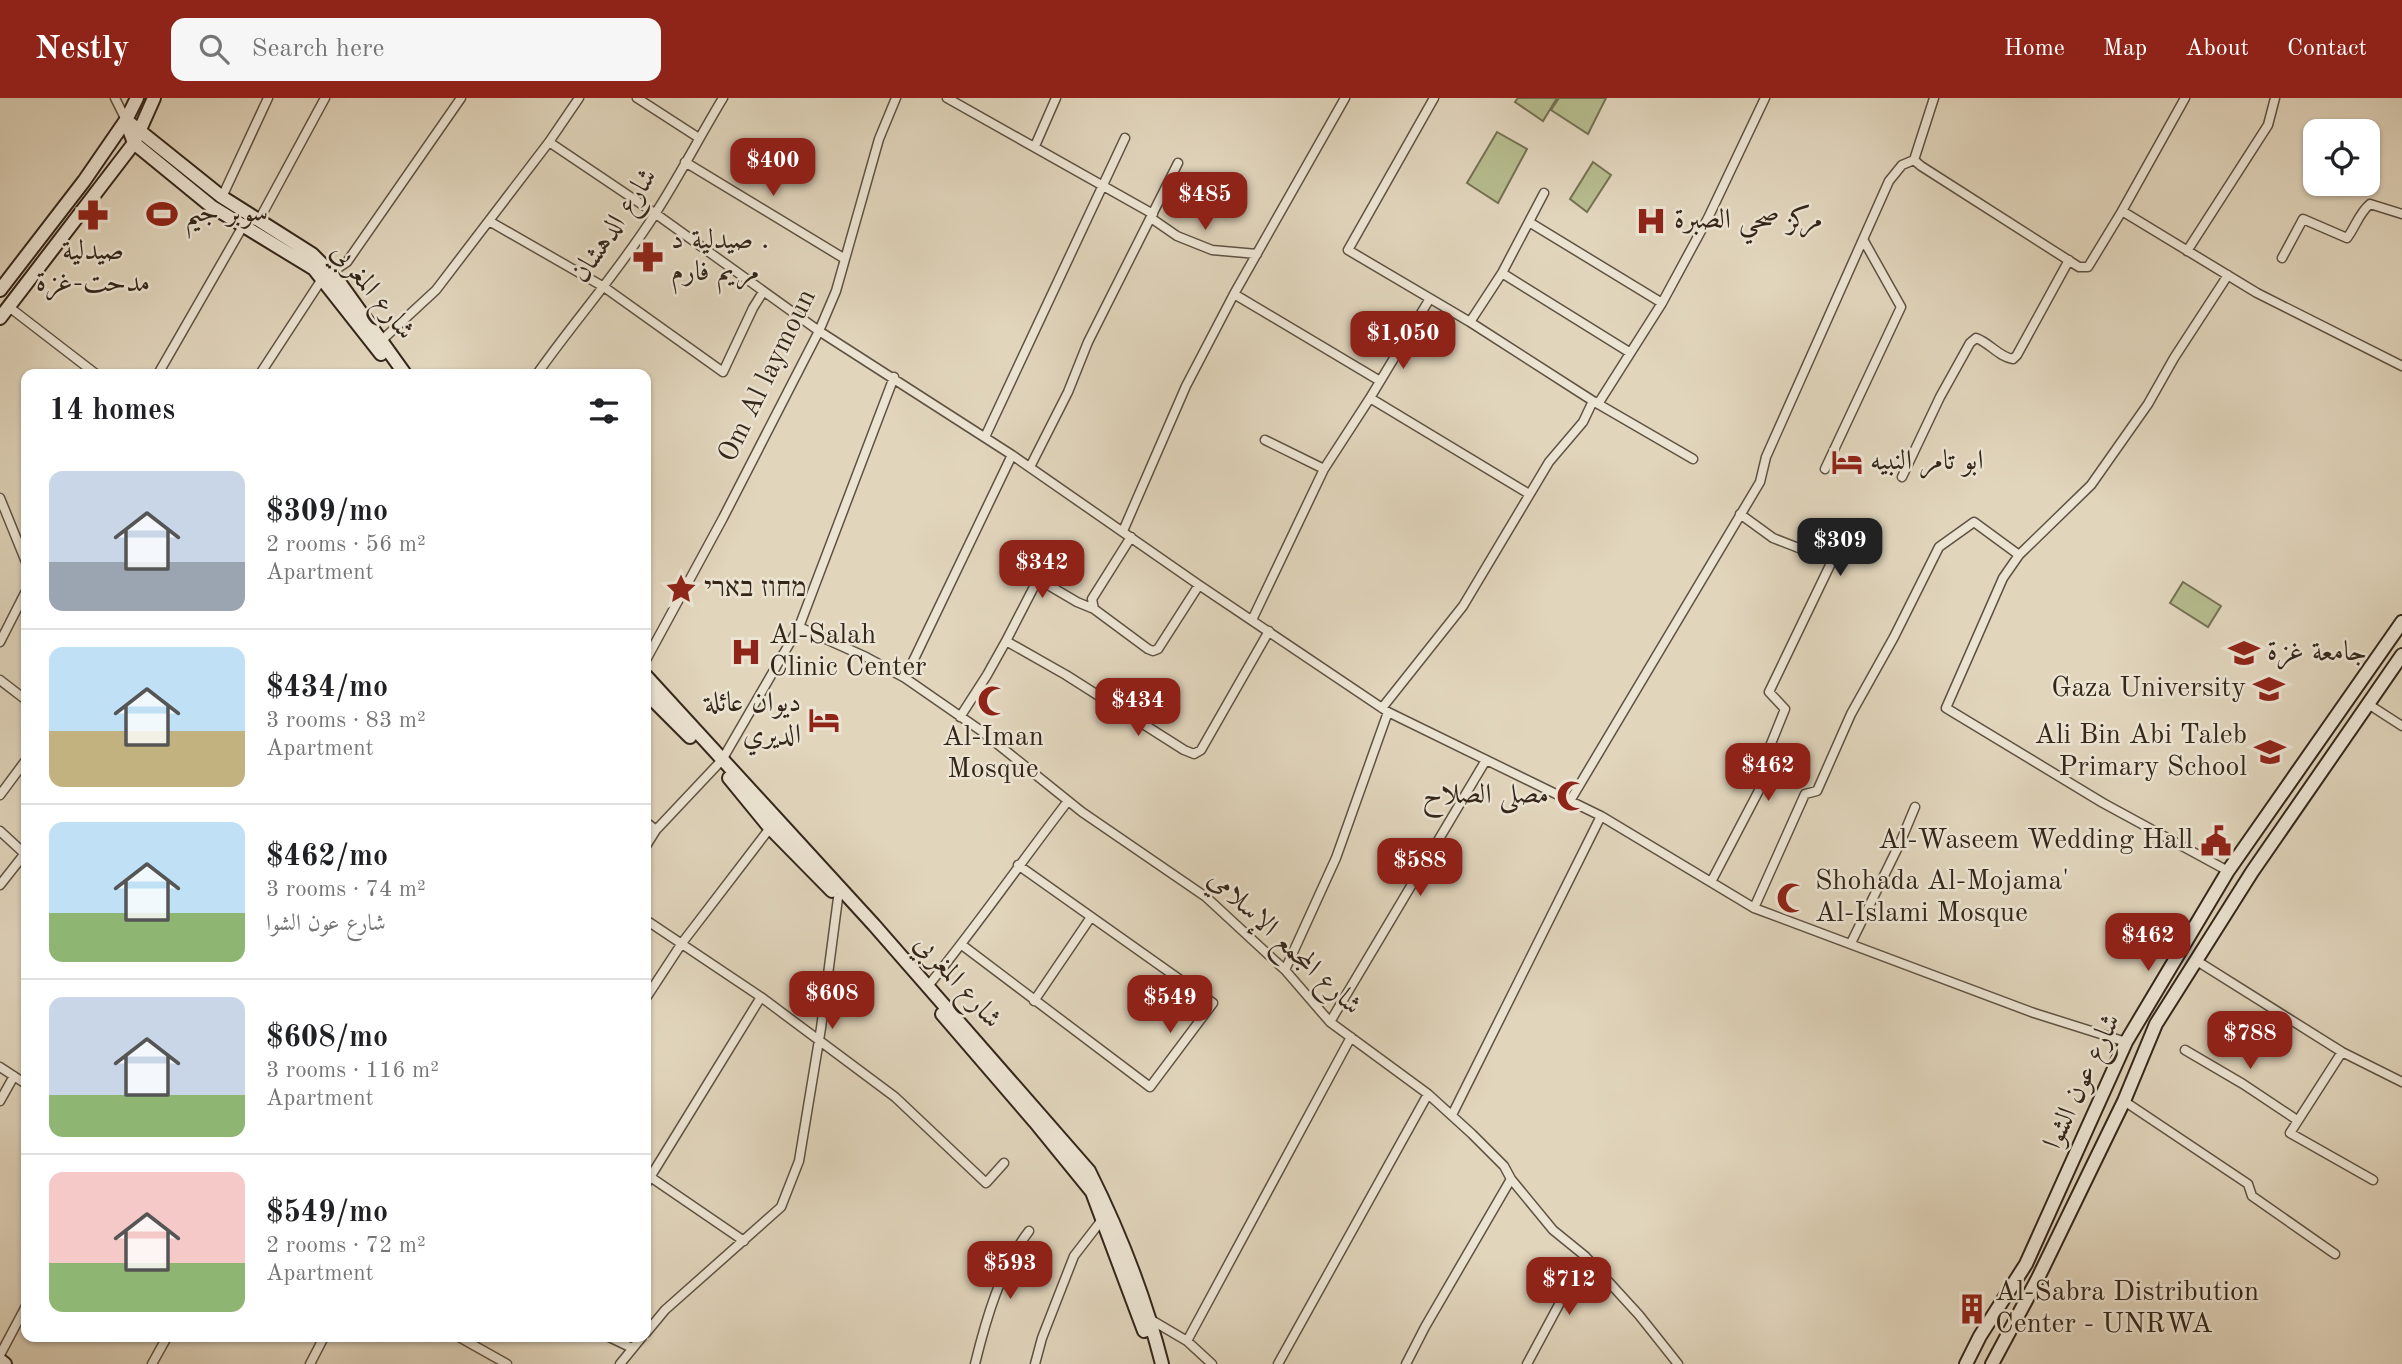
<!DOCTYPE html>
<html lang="en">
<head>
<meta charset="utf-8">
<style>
  body { margin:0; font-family:"Old Standard TT",Amiri,"Frank Ruhl Libre",serif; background:#f6f6f6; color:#202124; height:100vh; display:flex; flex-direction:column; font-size:26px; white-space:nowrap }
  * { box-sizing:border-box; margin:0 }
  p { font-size:23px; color:#757577 }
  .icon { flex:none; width:38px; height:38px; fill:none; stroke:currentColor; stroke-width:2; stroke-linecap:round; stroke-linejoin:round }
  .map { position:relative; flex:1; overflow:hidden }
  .panel { position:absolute; left:21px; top:271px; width:630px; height:973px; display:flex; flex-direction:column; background:#fff; border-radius:14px; box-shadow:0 2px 5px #0004 }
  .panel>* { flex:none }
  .controls { position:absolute; left:2303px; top:21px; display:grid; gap:14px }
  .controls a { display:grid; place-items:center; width:77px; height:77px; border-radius:14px; background:#fff; box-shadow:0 2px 5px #0004; font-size:35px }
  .price { position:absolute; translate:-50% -60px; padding:0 16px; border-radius:14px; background:#8f2418; color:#fff; font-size:23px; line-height:46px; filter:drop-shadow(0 2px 4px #0008) }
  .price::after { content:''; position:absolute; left:50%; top:42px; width:21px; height:16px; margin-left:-10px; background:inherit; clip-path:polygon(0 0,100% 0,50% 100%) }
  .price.active { background:#222; color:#fff }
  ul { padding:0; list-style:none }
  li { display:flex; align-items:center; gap:21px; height:175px; padding:0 28px }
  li+li { border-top:2px solid #e0e0e0 }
  li span { display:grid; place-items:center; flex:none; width:196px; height:140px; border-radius:14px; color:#555 }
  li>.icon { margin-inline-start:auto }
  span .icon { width:84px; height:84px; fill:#fffc; stroke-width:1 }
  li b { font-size:30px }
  h2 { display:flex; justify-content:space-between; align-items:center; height:84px; padding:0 28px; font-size:30px }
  header { display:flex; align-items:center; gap:42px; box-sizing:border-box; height:98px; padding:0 35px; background:#8f2418; color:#fff }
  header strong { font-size:33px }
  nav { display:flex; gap:38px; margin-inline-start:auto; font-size:24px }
  .search { width:490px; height:63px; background:#f6f6f6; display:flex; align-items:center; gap:18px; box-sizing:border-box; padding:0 24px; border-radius:14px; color:#757577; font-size:26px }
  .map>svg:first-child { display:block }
  .green { fill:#b6bc8e; stroke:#757154; stroke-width:2 }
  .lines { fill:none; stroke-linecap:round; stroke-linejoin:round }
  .street-casing { stroke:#5f5242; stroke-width:11 }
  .secondary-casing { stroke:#34261a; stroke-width:16 }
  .street { stroke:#ece4d3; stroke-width:8 }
  .secondary { stroke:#ece4d3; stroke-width:12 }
  .labels { text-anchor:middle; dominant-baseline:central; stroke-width:5; stroke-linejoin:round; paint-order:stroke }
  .poi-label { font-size:28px; fill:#34261a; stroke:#ece4d3; text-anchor:start }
  .street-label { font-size:28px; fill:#34261a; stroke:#ece4d3 }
</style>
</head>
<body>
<header>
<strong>Nestly</strong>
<div class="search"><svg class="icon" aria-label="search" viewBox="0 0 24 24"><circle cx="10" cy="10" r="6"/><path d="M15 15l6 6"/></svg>Search here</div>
<nav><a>Home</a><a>Map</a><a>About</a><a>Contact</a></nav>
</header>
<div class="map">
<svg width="2402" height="1266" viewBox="0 0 2402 1266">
  <rect width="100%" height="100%" fill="#e1d5bc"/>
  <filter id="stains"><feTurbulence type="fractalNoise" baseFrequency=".00286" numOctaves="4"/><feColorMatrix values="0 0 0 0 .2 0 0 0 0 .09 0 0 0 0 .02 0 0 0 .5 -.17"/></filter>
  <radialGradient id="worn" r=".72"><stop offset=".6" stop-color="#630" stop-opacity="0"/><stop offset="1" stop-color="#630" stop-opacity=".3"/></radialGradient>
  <path class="green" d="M1518,0h39l-14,23 -28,-19z
    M1559,0h47l-18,36 -37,-24z
    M1497,34l30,17 -29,54 -31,-20z
    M1593,64l18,13 -24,37 -17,-13z
    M2183,484l38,24 -13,21 -38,-24z"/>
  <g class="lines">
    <g class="street-casing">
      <path id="street" d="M115,0l11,22
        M637,0l62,40
        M947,0l206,116
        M1434,0l-86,152 122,72 123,79
        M1934,0l-20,62 7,6 158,101h9l34,-56 135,82 145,73
        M549,44l107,72 163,117 193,124 187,130 189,127 213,104 153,92 280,105 92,29
        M1035,48l21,-48
        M685,64l160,97
        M222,99l46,-99
        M2122,113l63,-113
        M1151,120l26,18 35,14 45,4
        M259,122l66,-122
        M489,123l115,66 119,85 30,-64 10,-16
        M1529,124l133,81
        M2187,153l81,-126 7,-27
        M2282,160l21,-39 44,19c9,-12 12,-25 23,-34l32,10
        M1502,175l127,79
        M1234,196l111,-196
        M9,209l87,67
        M1470,224l32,-49 42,-80
        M382,242l54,-50 113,-148 30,-44
        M158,276l85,-148
        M260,276l62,-95 25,-17 114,-164
        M537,276c38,-54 82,-103 118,-160 24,-37 45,-78 68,-116
        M1370,300l159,96
        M1598,306l64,-101 46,-85 57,-120
        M985,339l140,-299
        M1265,342l59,29
        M1030,369l38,-75 20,-50 90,-179
        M1825,371l76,-162 -37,-66
        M1902,379l38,-80 30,-54 6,-5c14,5 23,19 37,21l4,-4 52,-95
        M0,400l26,64
        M1123,433l63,-145 48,-92 146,87
        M1131,439l-39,62 2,10 54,40 5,2 5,-2 41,-64
        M1252,522l72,-151 46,-71 59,-98
        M799,529l67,30 39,21 75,52 102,82 124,85 79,73 45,52 98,72 44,40 32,32 7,13 42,51 32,26 54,59 39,49
        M1006,543l32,-62 39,23 17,7
        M0,544l26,-51
        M646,562l77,-142 96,-187 17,-40 43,-152 17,-41
        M905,580l107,-223
        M0,582l26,20
        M2368,606l34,22
        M1382,610l81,-102 86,-144 34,-40 10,-21 100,58
        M960,619l27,-42 19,-34 60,34 118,75 10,4 7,-4 68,-119
        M0,697l26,-35
        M1570,703l190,-319 6,-25 123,-276 13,-16 12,-5
        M646,724l10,8
        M0,733l26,24
        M646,748l10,-16 66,-70 77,-133 95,-250
        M2228,773l-125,-68 -157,-95 57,-130 16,-23 72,-70 57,-81 26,-46 54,-83
        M1711,784l55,-105 -4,-11 23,-57 -16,-17 63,-131 -59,-23 -33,-24
        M0,787l26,-33
        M1754,810l51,-114 12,-3 34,-77 43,-77 45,-90 35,-25 45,33
        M646,822l115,77 134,100 91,86 18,-20
        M1851,845l49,-100 15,-36
        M962,847l188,142 63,-84 -195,-138
        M2197,863l145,91 60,30
        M1285,872l51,-112 52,-146
        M928,888c49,-60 93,-124 140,-185
        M646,900l36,-55 88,-115
        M1034,903l57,-84
        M1330,924l156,-262
        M2185,952l58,34 54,36
        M2342,954l-52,81 83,47
        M0,969l26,17
        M0,1003l14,-25
        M2124,1003l124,83 4,12 83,58
        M1452,1017l149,-299
        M646,1076l98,67
        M646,1086l115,-187
        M1148,1220l39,23 164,-304
        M646,1235l19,-23 116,-103 18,-46 22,-133 17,-130
        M459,1239l48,27
        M609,1239l23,11
        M1187,1243l25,23
        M0,1257l26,-49
        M152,1266l15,-27
        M310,1266l14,-27
        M620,1266l22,-27
        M975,1266c11,-45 26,-97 54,-133
        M1035,1266l7,-26 32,-82 27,-35
        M1278,1266l150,-270
        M1406,1266l19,-37 86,-148
        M1527,1266l58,-108"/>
    </g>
    <g class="secondary-casing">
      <path id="secondary" d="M126,22l96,77 90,57 25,25 68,95
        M127,26l7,19 77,63 103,63 67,85
        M0,192l84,-109 42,-61 11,-22
        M0,220l134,-175 20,-45
        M646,578l228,249 215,246c31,62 56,126 73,193
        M646,595l44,44
        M729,680l41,50 62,63
        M942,916l93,108 57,70 52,139
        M0,1262l5,4
        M1966,1266l14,-28 46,-72 100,-222 102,-171 174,-249
        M1992,1266l46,-86 86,-177 32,-77 96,-152 150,-217"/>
    </g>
    <use href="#street" class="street"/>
    <use href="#secondary" class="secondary"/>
  </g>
  <defs>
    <g id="stadium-bare" transform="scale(2.415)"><path d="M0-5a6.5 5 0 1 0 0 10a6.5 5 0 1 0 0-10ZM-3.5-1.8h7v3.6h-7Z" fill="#8f2418" stroke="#ece4d3" stroke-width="2.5" paint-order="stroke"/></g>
    <g id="pharmacy-bare" transform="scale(2.415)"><path d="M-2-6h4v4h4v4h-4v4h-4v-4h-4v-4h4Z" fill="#8f2418" stroke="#ece4d3" stroke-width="2.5" paint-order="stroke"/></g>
    <g id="hospital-bare" transform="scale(2.415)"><path d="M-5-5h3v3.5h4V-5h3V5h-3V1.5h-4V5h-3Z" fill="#8f2418" stroke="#ece4d3" stroke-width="2.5" paint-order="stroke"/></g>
    <g id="hotel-bare" transform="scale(2.415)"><path d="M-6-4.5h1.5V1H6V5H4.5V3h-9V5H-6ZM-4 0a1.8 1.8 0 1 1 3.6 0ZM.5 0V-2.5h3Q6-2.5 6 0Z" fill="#8f2418" stroke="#ece4d3" stroke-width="2.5" paint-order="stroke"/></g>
    <g id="sight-bare" transform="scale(2.415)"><path d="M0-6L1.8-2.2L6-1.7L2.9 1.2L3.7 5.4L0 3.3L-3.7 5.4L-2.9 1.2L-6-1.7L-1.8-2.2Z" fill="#8f2418" stroke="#ece4d3" stroke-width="2.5" paint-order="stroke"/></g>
    <g id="university-bare" transform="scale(2.415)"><path d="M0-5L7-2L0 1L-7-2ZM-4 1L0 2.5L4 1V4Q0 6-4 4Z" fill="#8f2418" stroke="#ece4d3" stroke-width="2.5" paint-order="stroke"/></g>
    <g id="mosque-bare" transform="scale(2.415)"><path d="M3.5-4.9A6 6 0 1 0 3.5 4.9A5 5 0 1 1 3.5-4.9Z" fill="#8f2418" stroke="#ece4d3" stroke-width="2.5" paint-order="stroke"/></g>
    <g id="school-bare" transform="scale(2.415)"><path d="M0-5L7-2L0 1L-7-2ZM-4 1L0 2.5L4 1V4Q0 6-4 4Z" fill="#8f2418" stroke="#ece4d3" stroke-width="2.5" paint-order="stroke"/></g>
    <g id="civic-bare" transform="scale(2.415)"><path d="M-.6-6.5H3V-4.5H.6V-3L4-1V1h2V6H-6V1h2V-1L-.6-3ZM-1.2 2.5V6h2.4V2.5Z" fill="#8f2418" stroke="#ece4d3" stroke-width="2.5" paint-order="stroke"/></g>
    <g id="building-bare" transform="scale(2.415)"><path d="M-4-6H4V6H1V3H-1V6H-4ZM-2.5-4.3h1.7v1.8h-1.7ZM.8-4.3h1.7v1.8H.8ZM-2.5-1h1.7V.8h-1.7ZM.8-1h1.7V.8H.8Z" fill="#8f2418" stroke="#ece4d3" stroke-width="2.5" paint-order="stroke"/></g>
  </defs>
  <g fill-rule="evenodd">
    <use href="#stadium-bare" x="162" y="116"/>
    <use href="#pharmacy-bare" x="93" y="117"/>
    <use href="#hospital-bare" x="1651" y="123"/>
    <use href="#pharmacy-bare" x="648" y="159"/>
    <use href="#hotel-bare" x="1847" y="364"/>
    <use href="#sight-bare" x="681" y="491"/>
    <use href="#hospital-bare" x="746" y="554"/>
    <use href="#university-bare" x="2244" y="555"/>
    <use href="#university-bare" x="2269" y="591"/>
    <use href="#mosque-bare" x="993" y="603"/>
    <use href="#hotel-bare" x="824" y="622"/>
    <use href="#school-bare" x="2270" y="654"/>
    <use href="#mosque-bare" x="1572" y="698"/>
    <use href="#civic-bare" x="2216" y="743"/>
    <use href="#mosque-bare" x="1792" y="800"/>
    <use href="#building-bare" x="1972" y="1211"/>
  </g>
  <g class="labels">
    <g class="poi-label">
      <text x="185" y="116">سوبر جيم</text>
      <text x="1674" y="123">مركز صحي الصبرة</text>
      <text x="671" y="143">صيدلية د .<tspan x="671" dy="32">مريم فارم</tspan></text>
      <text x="93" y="154" text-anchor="middle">صيدلية<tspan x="93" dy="32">مدحت-غزة</tspan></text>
      <text x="1870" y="364">ابو تامر النبيه</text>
      <text x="704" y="491">מחוז בארי</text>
      <text x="769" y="538">Al-Salah<tspan x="769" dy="32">Clinic Center</tspan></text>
      <text x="2267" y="555">جامعة غزة</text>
      <text x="2246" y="591" text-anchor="end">Gaza University</text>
      <text x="801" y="606" text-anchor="end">ديوان عائلة<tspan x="801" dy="32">الديري</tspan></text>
      <text x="2247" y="638" text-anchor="end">Ali Bin Abi Taleb<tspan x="2247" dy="32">Primary School</tspan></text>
      <text x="993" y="640" text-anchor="middle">Al-Iman<tspan x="993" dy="32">Mosque</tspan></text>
      <text x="1549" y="698" text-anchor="end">مصلى الصلاح</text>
      <text x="2193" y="743" text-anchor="end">Al-Waseem Wedding Hall</text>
      <text x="1815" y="784">Shohada Al-Mojama'<tspan x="1815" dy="32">Al-Islami Mosque</tspan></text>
      <text x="1995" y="1195">Al-Sabra Distribution<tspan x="1995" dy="32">Center - UNRWA</tspan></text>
    </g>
    <g class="street-label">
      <text transform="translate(615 128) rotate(-56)">شارع الدهشان</text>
      <text transform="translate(372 194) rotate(51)">شارع المغربي</text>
      <text transform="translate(768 278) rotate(-64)">Om Al laymoun</text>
      <text transform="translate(1284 845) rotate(43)">شارع المجمع الإسلامي</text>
      <text transform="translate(957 884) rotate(48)">شارع المغربي</text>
      <text transform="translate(2083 984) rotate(-65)">شارع عون الشوا</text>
    </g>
  </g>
  <rect width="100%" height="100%" filter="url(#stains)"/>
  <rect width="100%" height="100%" fill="url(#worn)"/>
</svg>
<div class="controls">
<a><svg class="icon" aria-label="locate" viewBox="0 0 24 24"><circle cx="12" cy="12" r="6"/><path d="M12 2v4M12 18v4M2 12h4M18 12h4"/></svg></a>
</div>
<b class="price" style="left:773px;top:100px">$400</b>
<b class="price" style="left:1205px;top:134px">$485</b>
<b class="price" style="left:1403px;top:273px">$1,050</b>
<b class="price active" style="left:1840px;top:480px">$309</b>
<b class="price" style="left:1042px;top:502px">$342</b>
<b class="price" style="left:1138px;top:640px">$434</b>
<b class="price" style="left:1768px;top:705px">$462</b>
<b class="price" style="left:1420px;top:800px">$588</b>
<b class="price" style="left:2148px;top:875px">$462</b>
<b class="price" style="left:832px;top:933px">$608</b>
<b class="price" style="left:1170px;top:937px">$549</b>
<b class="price" style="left:2250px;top:973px">$788</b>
<b class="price" style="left:1010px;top:1203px">$593</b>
<b class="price" style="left:1569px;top:1219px">$712</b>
<section class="panel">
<h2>14 homes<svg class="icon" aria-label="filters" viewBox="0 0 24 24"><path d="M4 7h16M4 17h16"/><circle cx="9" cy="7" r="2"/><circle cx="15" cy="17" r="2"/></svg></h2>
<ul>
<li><span style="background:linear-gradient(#c9d6e8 65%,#9aa5b1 0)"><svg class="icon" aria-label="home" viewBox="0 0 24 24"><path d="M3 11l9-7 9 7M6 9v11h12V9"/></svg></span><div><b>$309/mo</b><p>2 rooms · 56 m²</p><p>Apartment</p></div></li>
<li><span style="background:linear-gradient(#bfe0f5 60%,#c2b280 0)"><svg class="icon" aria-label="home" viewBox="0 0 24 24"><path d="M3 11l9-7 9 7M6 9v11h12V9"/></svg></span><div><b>$434/mo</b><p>3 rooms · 83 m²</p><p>Apartment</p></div></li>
<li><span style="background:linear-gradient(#bfe0f5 65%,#8fb573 0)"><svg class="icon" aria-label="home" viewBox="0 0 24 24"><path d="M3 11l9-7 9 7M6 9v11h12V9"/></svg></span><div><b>$462/mo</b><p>3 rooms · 74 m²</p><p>شارع عون الشوا</p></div></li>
<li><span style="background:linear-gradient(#c9d6e8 70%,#8fb573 0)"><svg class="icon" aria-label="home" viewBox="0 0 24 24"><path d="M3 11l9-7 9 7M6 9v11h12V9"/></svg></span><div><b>$608/mo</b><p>3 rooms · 116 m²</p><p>Apartment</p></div></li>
<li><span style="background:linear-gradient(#f6c9c9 65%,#8fb573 0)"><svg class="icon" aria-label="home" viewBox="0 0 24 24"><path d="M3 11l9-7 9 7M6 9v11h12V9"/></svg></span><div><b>$549/mo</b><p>2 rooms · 72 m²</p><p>Apartment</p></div></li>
</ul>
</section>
</div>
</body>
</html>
